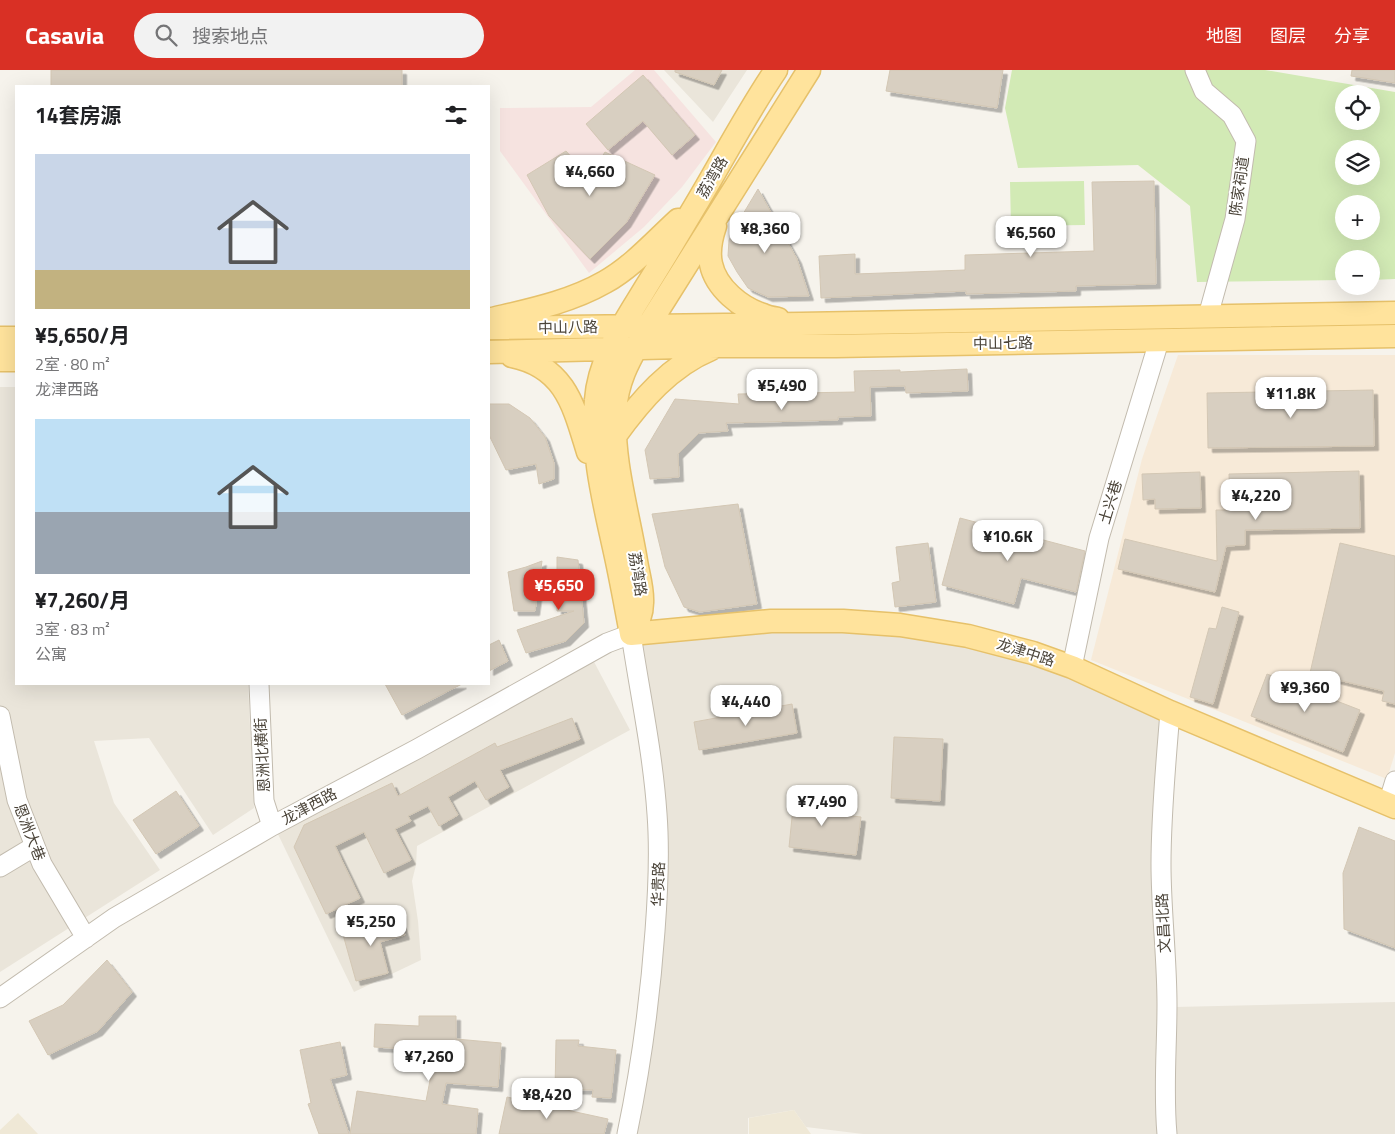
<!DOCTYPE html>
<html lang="zh">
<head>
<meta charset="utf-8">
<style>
  body { margin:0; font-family:"Titillium Web","Noto Sans SC",sans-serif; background:#f2f2f2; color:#202124; height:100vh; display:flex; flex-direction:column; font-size:19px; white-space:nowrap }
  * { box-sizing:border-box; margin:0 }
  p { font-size:16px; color:#757577 }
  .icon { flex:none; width:28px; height:28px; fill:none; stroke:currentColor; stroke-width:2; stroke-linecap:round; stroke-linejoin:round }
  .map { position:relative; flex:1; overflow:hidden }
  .drawer { position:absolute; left:15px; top:15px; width:475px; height:600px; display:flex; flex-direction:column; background:#fff; border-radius:0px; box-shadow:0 5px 20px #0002 }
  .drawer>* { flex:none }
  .tools { position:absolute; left:1335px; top:15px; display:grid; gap:10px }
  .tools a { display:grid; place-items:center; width:45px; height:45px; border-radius:50%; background:#fff; box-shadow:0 5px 20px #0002; font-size:25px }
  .price { position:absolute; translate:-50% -42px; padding:0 11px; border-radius:10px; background:#fff; color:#222; font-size:16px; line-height:32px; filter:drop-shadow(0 1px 2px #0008) }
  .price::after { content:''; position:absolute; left:50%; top:30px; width:15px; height:11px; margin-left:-8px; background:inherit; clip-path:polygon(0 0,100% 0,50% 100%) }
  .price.on { background:#d93025; color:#fff }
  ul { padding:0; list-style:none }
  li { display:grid; align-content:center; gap:10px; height:265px; padding:0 20px }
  li span { display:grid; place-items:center; height:155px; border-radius:0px; color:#555 }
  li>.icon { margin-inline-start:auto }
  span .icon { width:90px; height:90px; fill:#fffc; stroke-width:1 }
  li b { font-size:21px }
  h2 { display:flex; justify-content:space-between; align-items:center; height:60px; padding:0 20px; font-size:21px }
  header { display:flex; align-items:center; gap:30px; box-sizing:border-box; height:70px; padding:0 25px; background:#d93025; color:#fff }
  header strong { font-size:24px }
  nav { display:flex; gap:28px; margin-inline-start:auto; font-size:18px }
  .search { width:350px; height:45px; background:#f2f2f2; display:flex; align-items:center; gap:12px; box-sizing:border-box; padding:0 18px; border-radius:28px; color:#757577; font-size:19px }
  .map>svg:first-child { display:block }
  .residential { fill:#eae5da }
  .commercial { fill:#f7ead8 }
  .education { fill:#efe8d6 }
  .medical { fill:#f6e3e0 }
  .green { fill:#d2eab5; fill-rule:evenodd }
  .building { fill:#d8cfc1; stroke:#d3c7b4; filter:url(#shadow) }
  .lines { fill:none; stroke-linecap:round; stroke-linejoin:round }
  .minor-casing { stroke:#c2bbae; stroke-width:21 }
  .major-casing { stroke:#e6c16a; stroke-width:25 }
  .minor { stroke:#fff; stroke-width:19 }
  .major { stroke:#ffe39c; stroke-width:22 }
  .labels { text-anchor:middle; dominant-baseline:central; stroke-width:4; stroke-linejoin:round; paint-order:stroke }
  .street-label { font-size:15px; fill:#4b4439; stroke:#fff }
</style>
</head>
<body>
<header>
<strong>Casavia</strong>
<div class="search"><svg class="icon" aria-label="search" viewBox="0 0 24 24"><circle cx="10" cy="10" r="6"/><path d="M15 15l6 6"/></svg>搜索地点</div>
<nav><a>地图</a><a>图层</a><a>分享</a></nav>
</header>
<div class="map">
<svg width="1395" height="1064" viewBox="0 0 1395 1064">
  <defs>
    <filter id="shadow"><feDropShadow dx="4.5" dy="4.5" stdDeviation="0" flood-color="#0004"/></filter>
  </defs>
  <rect width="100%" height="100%" fill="#f6f3ec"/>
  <path class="residential" d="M664,0h83l-34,52z
    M0,317h16v297h232l6,124 -41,27 -64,-97 -55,3 20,62 46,67 -160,102z
    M838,553l192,34 135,59 2,418h-304l-57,-7 -12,-17 -46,8v16h-120l32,-285 -27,-213z
    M592,588l38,72 -213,116 -1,19 -4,16 6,40 3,39 -67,32 -79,-164z
    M1395,932v132h-222l2,-127z"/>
  <path class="commercial" d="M1178,285h217v398l-8,26 -296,-119 51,-201z"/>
  <path class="education" d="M794,1040l17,24h-62v-16z
    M18,1043l20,21h-38v-4z"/>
  <path class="medical" d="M635,0h19l62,72 -34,45 -38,40 -55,46 -89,-122v-43l91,-1z"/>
  <path class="green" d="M1012,0h253l130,22v187l-24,1v-21h-27v21l-147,2 -7,-76 -52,-41 -120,3 -13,-60zM1344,24h27v27h-27zM1344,79h27v27h-27zM1344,134h27v27h-27z
    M1084,111l1,44 -74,1 -1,-44z"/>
  <path class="building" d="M51,0h351v16h-351z
    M675,0h47l-8,15 -39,-13z
    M890,0h113l-6,38 -111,-17z
    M1352,0h43v13l-44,-7z
    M643,5l52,60 -23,20 -29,-34 -35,29 -22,-26z
    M566,81l23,26 16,-25 50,23 -29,48 -36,36 -41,-43 -22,-41z
    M1154,111l2,103 -80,2v5l-110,3v-3l-145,7 -2,-42 36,-2v20l110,-4v-15l129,-4 -2,-69z
    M758,119l39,70 12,37 -41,1 -20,-9 -11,-16 -9,-16 1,-16 8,-16z
    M967,299l1,22 -62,2 -1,-7 -35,1 1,29 -33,1v3l-112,3 2,8 -29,2 -21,21 1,23 -29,2 -5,-29 30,-51 64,5 -1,-10 117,-2 -1,-21 46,-1v2z
    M1373,320l1,56 -166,2 -1,-55z
    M489,334h20l21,14 15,19 9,26v16l-15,5 -3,-20 -30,6 -17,-35z
    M1359,401l1,57 -115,2v15l-19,1 -11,46 -97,-23 7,-30 92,22 -1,-51h14l-1,-36z
    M1200,402l1,36 -46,1v-10l-12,1 -1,-26z
    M738,434l19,100 -57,8 -16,-5 -19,-40 -13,-53z
    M960,448l125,33 -9,41 -55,-14 -7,26 -72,-19z
    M928,473l8,59 -41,5 -3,-24 8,-2 -4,-34z
    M1340,473l55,13v148l-13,-3 2,-10 -74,-18z
    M557,487l21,3 6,63 -18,18 -40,12 -9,-23 57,-19h-17z
    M542,491l-7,50h-21l-6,-39 18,-5z
    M1222,537l17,5 -26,92 -23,-7 19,-69 7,1z
    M499,570l9,21 -19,10v-26z
    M1267,604l93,36 -17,42 -92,-36z
    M385,614h77l-60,31z
    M792,634l5,29 -98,17 -5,-28z
    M572,648l8,21 -80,31 9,17 -23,13 -11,-19 -27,16 10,18 -19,11 -11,-20 -20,10 3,5 -16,8 16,31 -27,13 -20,-41 -29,14 25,52 -34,16 -32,-67 10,-22 88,-42 6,13 97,-53 2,4z
    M894,667l49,2 -3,62 -49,-3z
    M795,718l22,2 -2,22 46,5 -5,38 -67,-8z
    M176,721l23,35 -43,28 -23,-34z
    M1359,757l36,14v107l-51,-19 -1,-56z
    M399,846l6,19 -25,7 8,31 -32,8 -14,-50z
    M107,890l25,32 -34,39 -50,24 -19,-34 34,-16z
    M419,946h37v23l45,4 -3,44 -52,-4 -4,21 36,5 -2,25h-126l7,-43 69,10 11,-57h-28v5l-35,-2 1,-23 44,2z
    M556,970h23l-1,6 38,4 -5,48 -19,-1 1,-7 -38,-1z
    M340,972l7,33 -17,4 19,55h-30l-11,-30 3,-1 -11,-53z
    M507,1027l101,22 -4,15h-105z"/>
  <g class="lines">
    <g class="minor-casing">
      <path id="minor" d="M1195,0l9,21 28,24 14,26 -11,78 -27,97
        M1072,597l27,-129 57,-187 3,-11
        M259,614l5,117 8,25
        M0,646l17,84 25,64 44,74
        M1388,734l7,-23
        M0,797l35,-21
        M0,928l114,-80 158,-92 145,-77 190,-106 24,-9c9,60 22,120 26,180 3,39 1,78 -2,117 -5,69 -14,136 -28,203
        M1167,1064c-4,-43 0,-86 0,-129 0,-48 -6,-94 -6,-141 0,-51 5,-102 9,-152"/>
    </g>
    <g class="major-casing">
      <path id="major" d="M715,156c-4,12 -7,25 -4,38 5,24 30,44 52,51 4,2 10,3 15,4
        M492,249c38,-9 78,-17 113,-37 27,-15 50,-41 73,-62
        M489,258l312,-4 594,-11
        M0,268h16
        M489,282l230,-6h117l559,-10
        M512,286c54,11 62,51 76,96
        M0,290h16
        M615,366c26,-36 55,-70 96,-87
        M631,564l140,-13h72l57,4 68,11 65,17 39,14 98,45 225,95
        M631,564c7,-10 11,-19 11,-31 1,-14 -4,-29 -6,-42 -8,-49 -24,-100 -21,-151 3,-35 17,-54 33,-84l161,-256
        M631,564c-5,-27 -10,-55 -16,-82 -11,-50 -24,-100 -19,-152 3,-42 29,-78 50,-113 17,-27 33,-54 49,-81 27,-45 51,-92 81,-136"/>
    </g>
    <use href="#minor" class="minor"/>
    <use href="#major" class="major"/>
  </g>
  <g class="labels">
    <g class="street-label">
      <text transform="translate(712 107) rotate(-60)">荔湾路</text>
      <text transform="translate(1239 116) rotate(-82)">陈家祠道</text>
      <text transform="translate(568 257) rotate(-1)">中山八路</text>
      <text transform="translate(1003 273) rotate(-1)">中山七路</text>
      <text transform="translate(1110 432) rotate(-73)">土兴巷</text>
      <text transform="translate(638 504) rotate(81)">荔湾路</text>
      <text transform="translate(1026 582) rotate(18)">龙津中路</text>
      <text transform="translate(262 685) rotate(-93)">恩洲北横街</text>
      <text transform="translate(309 736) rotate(-28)">龙津西路</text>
      <text transform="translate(30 762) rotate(69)">恩洲大巷</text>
      <text transform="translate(658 814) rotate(-88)">华贵路</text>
      <text transform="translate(1163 853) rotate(-93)">文昌北路</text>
    </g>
  </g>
</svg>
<div class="tools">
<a><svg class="icon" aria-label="locate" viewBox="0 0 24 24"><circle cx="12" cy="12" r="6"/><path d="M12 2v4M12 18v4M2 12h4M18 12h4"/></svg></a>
<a><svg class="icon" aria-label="layers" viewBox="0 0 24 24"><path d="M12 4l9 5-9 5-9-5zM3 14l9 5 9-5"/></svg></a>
<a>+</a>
<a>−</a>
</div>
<b class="price" style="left:590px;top:127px">¥4,660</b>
<b class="price" style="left:765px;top:184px">¥8,360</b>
<b class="price" style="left:1031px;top:188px">¥6,560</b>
<b class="price" style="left:782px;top:341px">¥5,490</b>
<b class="price" style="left:1291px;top:349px">¥11.8K</b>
<b class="price" style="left:1256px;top:451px">¥4,220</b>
<b class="price" style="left:1008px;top:492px">¥10.6K</b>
<b class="price on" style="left:559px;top:541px">¥5,650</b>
<b class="price" style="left:1305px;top:643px">¥9,360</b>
<b class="price" style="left:746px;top:657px">¥4,440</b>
<b class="price" style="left:822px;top:757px">¥7,490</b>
<b class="price" style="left:371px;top:877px">¥5,250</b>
<b class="price" style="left:429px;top:1012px">¥7,260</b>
<b class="price" style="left:547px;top:1050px">¥8,420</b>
<section class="drawer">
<h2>14套房源<svg class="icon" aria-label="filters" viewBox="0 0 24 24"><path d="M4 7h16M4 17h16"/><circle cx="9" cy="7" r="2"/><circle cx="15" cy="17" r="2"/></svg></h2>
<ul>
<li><span style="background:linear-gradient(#c9d6e8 75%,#c2b280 0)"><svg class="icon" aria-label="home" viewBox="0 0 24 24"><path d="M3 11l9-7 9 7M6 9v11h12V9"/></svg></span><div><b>¥5,650/月</b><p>2室 · 80 m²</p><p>龙津西路</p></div></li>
<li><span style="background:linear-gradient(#bfe0f5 60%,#9aa5b1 0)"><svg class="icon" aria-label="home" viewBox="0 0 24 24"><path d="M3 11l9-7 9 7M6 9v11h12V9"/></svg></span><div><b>¥7,260/月</b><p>3室 · 83 m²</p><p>公寓</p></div></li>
</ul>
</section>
</div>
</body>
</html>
